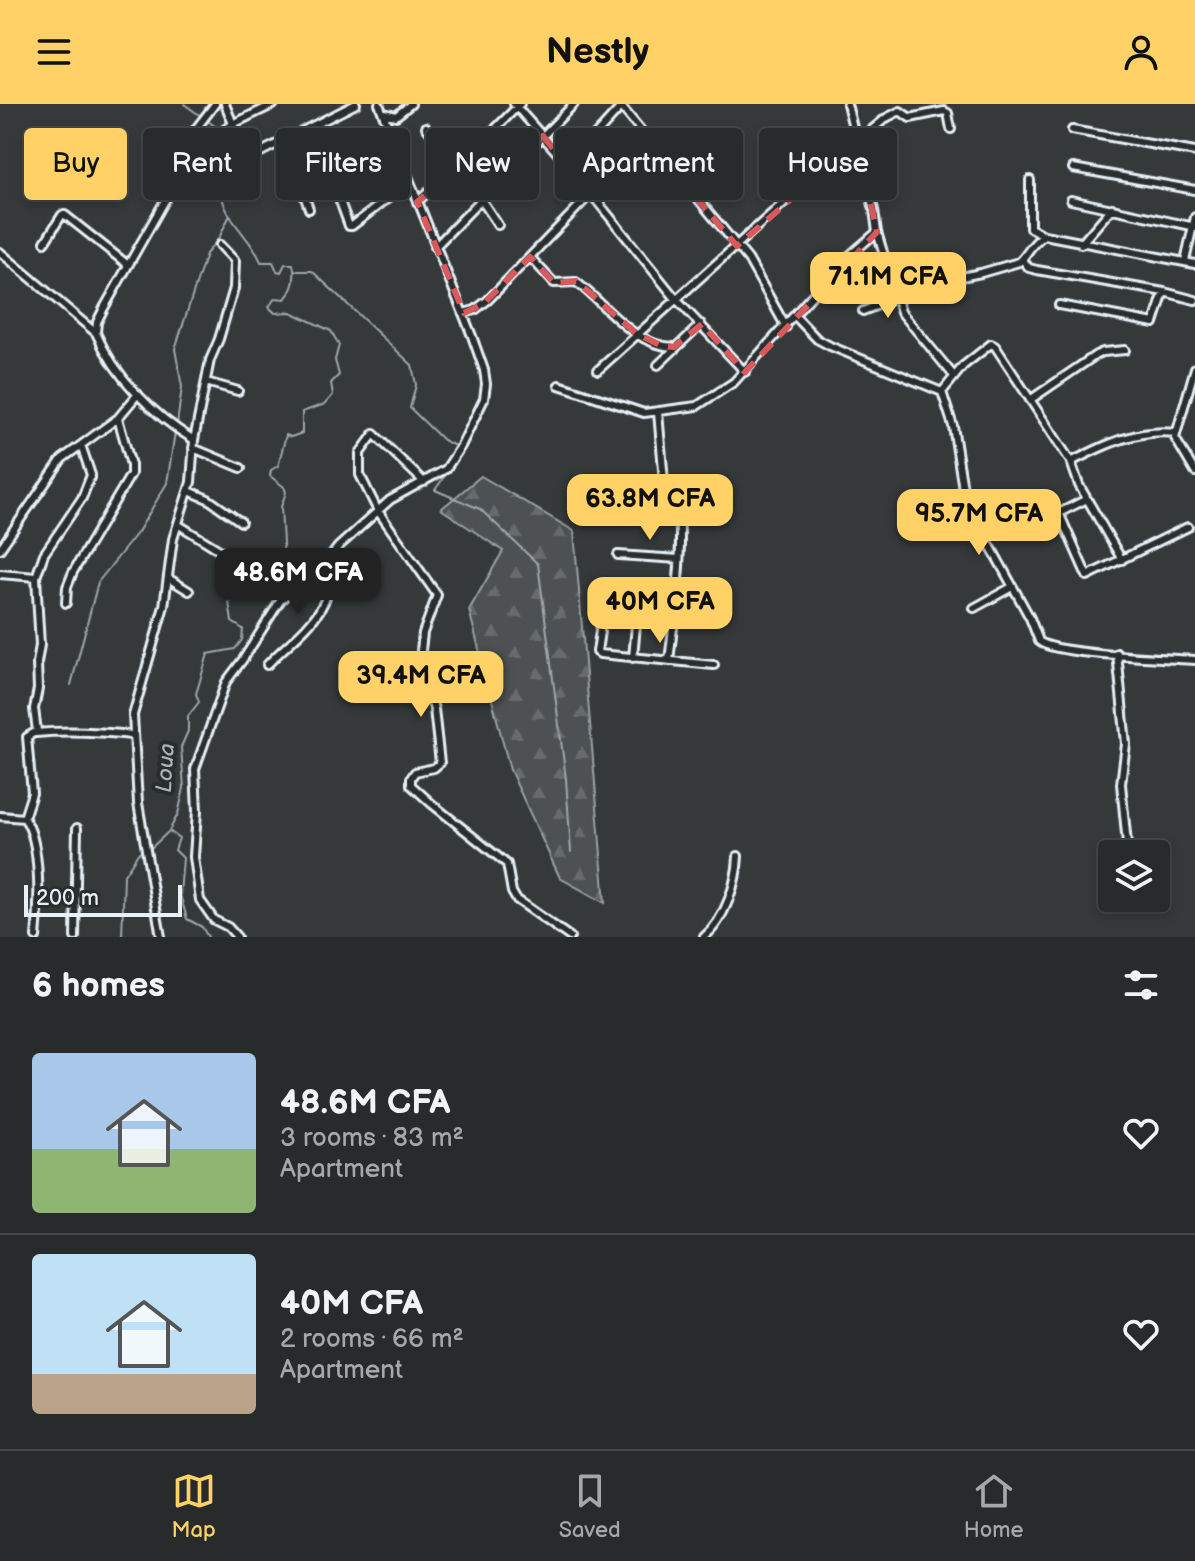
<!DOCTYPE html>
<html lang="en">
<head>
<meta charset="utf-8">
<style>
  body { margin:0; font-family:"Balsamiq Sans",sans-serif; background:#343738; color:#f1f3f6; height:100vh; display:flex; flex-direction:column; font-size:30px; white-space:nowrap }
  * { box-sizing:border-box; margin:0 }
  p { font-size:26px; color:#a5a7a9 }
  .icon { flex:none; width:44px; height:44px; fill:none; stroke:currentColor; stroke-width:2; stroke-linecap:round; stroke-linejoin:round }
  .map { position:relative; height:833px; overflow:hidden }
  .details { display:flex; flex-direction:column; background:#282b2c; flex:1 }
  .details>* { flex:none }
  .top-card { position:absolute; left:24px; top:24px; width:1148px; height:72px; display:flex; gap:16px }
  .controls { position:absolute; left:1098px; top:736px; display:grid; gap:16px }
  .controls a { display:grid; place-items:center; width:72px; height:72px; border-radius:8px; background:#282b2c; box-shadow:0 4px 12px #0003,0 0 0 2px #444748; font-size:40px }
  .scale { position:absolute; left:24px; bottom:20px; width:158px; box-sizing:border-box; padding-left:8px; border:4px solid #e8f1f8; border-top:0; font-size:22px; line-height:28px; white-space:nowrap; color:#e8f1f8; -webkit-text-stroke:6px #2a2d2e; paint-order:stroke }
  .price { position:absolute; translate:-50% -68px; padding:0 18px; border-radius:16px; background:#ffd166; color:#111; font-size:26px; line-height:52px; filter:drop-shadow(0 2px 4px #0008) }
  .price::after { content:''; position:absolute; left:50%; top:48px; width:24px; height:18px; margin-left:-12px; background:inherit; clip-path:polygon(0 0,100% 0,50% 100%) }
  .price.active { background:#222; color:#fff }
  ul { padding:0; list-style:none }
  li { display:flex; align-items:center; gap:24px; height:200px; padding:0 32px }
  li+li { border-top:2px solid #444748 }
  li span { display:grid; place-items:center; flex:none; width:224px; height:160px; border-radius:8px; color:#555 }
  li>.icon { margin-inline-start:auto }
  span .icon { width:96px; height:96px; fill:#fffc; stroke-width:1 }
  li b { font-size:34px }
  h2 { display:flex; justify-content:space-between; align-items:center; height:96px; padding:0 32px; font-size:34px }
  .tag { padding:0 28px; border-radius:8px; background:#282b2c; box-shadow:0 4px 12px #0003,0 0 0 2px #444748; font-size:28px; line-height:72px }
  .tag.active { background:#ffd166; color:#111 }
  header { display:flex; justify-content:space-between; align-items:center; height:104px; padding:0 32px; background:#ffd166; color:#111; font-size:36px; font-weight:700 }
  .tabs { display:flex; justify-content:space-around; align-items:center; height:112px; border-top:2px solid #444748; background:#282b2c; font-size:22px; color:#a5a7a9 }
  .tabs a { display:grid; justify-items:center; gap:4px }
  .tabs .active { color:#ffd166 }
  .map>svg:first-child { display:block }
  .forest { fill:url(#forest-firs); stroke:#9aa1a5; stroke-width:2 }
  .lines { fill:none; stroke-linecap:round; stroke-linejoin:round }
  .stream { stroke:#a0a7ac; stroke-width:2 }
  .minor-casing { stroke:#e8f1f8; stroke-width:12 }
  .minor { stroke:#2a2d2e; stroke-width:6 }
  .marked { fill:none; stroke:#da5a5c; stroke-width:6; stroke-dasharray:16 10; stroke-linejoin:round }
  .labels { text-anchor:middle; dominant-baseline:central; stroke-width:8; stroke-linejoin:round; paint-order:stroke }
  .water-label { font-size:22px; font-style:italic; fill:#acb3b8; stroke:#2a2d2e }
</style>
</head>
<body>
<header><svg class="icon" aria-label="menu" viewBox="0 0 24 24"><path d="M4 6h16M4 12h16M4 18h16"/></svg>Nestly<svg class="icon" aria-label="person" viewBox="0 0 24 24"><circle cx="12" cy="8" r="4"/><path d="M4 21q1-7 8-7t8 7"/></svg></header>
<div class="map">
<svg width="1195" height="833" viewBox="0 0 1195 833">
  <defs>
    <pattern id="forest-firs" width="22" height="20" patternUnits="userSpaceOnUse" patternTransform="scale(2)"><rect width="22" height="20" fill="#4d5152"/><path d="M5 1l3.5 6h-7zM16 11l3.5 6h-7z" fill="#676a6c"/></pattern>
  </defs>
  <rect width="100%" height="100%" fill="#35393a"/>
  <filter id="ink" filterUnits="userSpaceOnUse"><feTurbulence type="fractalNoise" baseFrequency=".0125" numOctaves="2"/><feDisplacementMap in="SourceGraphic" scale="16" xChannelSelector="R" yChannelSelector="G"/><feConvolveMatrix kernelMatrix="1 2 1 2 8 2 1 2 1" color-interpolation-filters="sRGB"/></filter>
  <g filter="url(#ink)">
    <path class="forest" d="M481,372l93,55 31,372 -45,-25 -50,-108 -41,-160 34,-59 -62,-42z"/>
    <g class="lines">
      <path class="stream" d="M184,0l35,25
        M295,167h17l100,94 4,20 -6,23 33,32 14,7
        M177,320l5,-37 -7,-38 31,-95 13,-16 11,-23
        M452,361l10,-15
        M449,366l-14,20 45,19 58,55 28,215 5,73
        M71,581l27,-103 40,-50 29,-49 8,-51
        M150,745l18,-17
        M122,833l2,-62 15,-23 5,-1
        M208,833l-6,-10 -15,-8 -7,-25 3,-36 -8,-8 4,-12 -10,-7 9,-17 6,-26 -3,-41 7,-16v-15l11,-14 -3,-8 12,-40 27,-5 7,-9 1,-11 -11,-7 -3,-20 12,-19 14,2 13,-2 16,-21 -3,-55 5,-15 -2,-5 -14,-11 1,-6 7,-4 8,-31 5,2 11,-4v-21l23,-8 8,-9 -2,-12 8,-8 -4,-15 4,-15 -8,-14 -40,-19 -16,1 -6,-6 6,-9 10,1c9,-10 11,-22 8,-35h-8l-4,8 -4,-1 -4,-9h-12c-9,-23 -33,-39 -39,-65 -5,-20 8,-42 0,-62"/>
      <g class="minor-casing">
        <path id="minor" d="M274,0l-41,20c5,15 6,32 26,29l97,-49
          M514,0l54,61 108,134 69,73
          M619,0l129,155 38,68
          M384,9l12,3 15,-12
          M313,23l36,99h3l57,-44
          M426,23l41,51 31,47
          M1072,26l123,22
          M285,37l24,68
          M193,47l40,-27 -8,-20
          M568,61l53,-58
          M1073,64l122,22
          M1030,76v48l14,7
          M1071,96l124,27
          M417,98l41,-36 62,-62
          M877,128l24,80 53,64
          M45,138l17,-27h3l63,50
          M1081,140l31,-36
          M435,143l139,-143
          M0,148l96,81c19,44 57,82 98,107
          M530,153l24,26 22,-1c30,22 57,64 98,65
          M1023,156l6,8 8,2 127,22 31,8
          M1185,157l10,-44
          M1059,201l95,18 10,-31
          M863,207l78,-30 40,-8 38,-11c8,-6 10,-17 25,-27l151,29
          M464,209l11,-3 13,-10 157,-162
          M795,212l22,23 13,7 112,46 11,34 10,63 13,31 54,98 9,23c15,14 129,17 156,19
          M96,229l1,-11 7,-14 89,-157 2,-21 20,-26
          M658,261l43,-41
          M1195,264l-20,70 20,34
          M598,266l191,-172 97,-80 14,-7 10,7 34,-7 4,2 3,16
          M206,278l32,9
          M559,281l85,28 53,-7 37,-24 109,-121 34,-29 -3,-22 -27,-106
          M942,288l21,-26 28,-22 4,2 76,116 8,23 43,75
          M1030,296l66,-45 7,-3 22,-2
          M658,308l7,81v4c2,1 9,6 10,7 13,20 -3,130 -6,157
          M193,344l48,20
          M1071,358c33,-17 67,-34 105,-29
          M424,378l-50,-48 -14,19v22l18,36 59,84 -14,38 -3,26 14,50 6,54 -6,5 -19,4 -4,6v7l21,19 75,60 5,28 4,7 54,38
          M189,387l19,8 33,23
          M1059,409l28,63 101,-49
          M941,412l26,-17
          M179,421l65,40
          M984,430l75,-21 28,-14
          M0,445l62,-90 56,-41 20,-24
          M618,451l61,4
          M0,470l36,3 8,-23 38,-56 9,-23 -10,-30
          M168,474l21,13
          M677,488l-71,-3 -9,63 3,2 114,11
          M66,499l1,-16 6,-15 58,-98v-9l-13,-47
          M974,504l38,-21
          M1117,549l9,91 -5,40 7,70
          M633,554l6,-67
          M267,561c30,-32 72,-54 61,-105
          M36,629c33,-3 63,-1 97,2
          M0,712l24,2
          M36,833c3,-28 6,-96 -12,-119l8,-25 -5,-56 10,-6 -3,-22 4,-20 -1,-26 3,-18 -4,-68
          M75,833l2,-109
          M161,833l-23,-134 -5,-88 31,-109 9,-67 18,-57 3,-42 16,-80 9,-21 15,-51 1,-27 -15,-16
          M237,833l-9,-10 -14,-7 -14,-20 -6,-43 3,-46 -2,-42 31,-87 18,-24 36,-57 33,-33 15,-8 10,-13 52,-47 56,-31 15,-23 23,-47 2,-15 -2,-14 -12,-34 -93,-232
          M704,833c21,-17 33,-55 34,-81"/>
      </g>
      <use href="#minor" class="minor"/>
    </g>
  </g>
  <path class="marked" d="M543,32l49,60 53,-58 92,108 120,-104 20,90 -132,140 -43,-48 -28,23 -12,-1 -26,-13 -60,-52 -22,2 -24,-26 -47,47 -19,9 -47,-111 41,-36 23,34z"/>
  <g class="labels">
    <g class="water-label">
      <text transform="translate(166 664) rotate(-86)">Loua</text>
    </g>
  </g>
</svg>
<div class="controls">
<a><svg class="icon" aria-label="layers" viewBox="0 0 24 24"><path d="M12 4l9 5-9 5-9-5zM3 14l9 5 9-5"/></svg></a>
</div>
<div class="scale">200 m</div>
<b class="price" style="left:888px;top:216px">71.1M CFA</b>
<b class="price" style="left:650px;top:438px">63.8M CFA</b>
<b class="price" style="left:979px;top:453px">95.7M CFA</b>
<b class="price active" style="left:298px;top:512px">48.6M CFA</b>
<b class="price" style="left:660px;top:541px">40M CFA</b>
<b class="price" style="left:421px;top:615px">39.4M CFA</b>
<div class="top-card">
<a class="tag active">Buy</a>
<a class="tag">Rent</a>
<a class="tag">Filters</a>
<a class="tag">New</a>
<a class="tag">Apartment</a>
<a class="tag">House</a>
</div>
</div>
<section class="details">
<h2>6 homes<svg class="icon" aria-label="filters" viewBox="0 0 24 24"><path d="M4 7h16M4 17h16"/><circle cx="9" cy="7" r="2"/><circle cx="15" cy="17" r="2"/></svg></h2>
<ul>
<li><span style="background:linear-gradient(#a9c7e8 60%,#8fb573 0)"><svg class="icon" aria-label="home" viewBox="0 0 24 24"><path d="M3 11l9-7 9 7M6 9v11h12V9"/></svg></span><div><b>48.6M CFA</b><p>3 rooms · 83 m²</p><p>Apartment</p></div><svg class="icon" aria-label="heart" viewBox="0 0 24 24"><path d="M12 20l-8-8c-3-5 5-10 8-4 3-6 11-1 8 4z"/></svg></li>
<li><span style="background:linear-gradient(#bfe0f5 75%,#b9a48a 0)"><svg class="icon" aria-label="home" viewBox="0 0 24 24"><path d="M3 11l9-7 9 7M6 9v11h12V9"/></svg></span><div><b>40M CFA</b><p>2 rooms · 66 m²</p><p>Apartment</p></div><svg class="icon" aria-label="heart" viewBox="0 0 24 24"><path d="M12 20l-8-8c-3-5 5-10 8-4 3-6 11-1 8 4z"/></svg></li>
</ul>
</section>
<nav class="tabs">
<a class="active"><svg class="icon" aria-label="map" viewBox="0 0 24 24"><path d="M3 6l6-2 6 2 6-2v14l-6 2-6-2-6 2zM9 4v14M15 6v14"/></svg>Map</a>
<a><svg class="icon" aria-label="saved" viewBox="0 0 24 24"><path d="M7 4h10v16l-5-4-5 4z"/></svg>Saved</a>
<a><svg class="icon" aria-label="home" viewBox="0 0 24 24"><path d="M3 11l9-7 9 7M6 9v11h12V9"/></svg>Home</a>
</nav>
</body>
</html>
